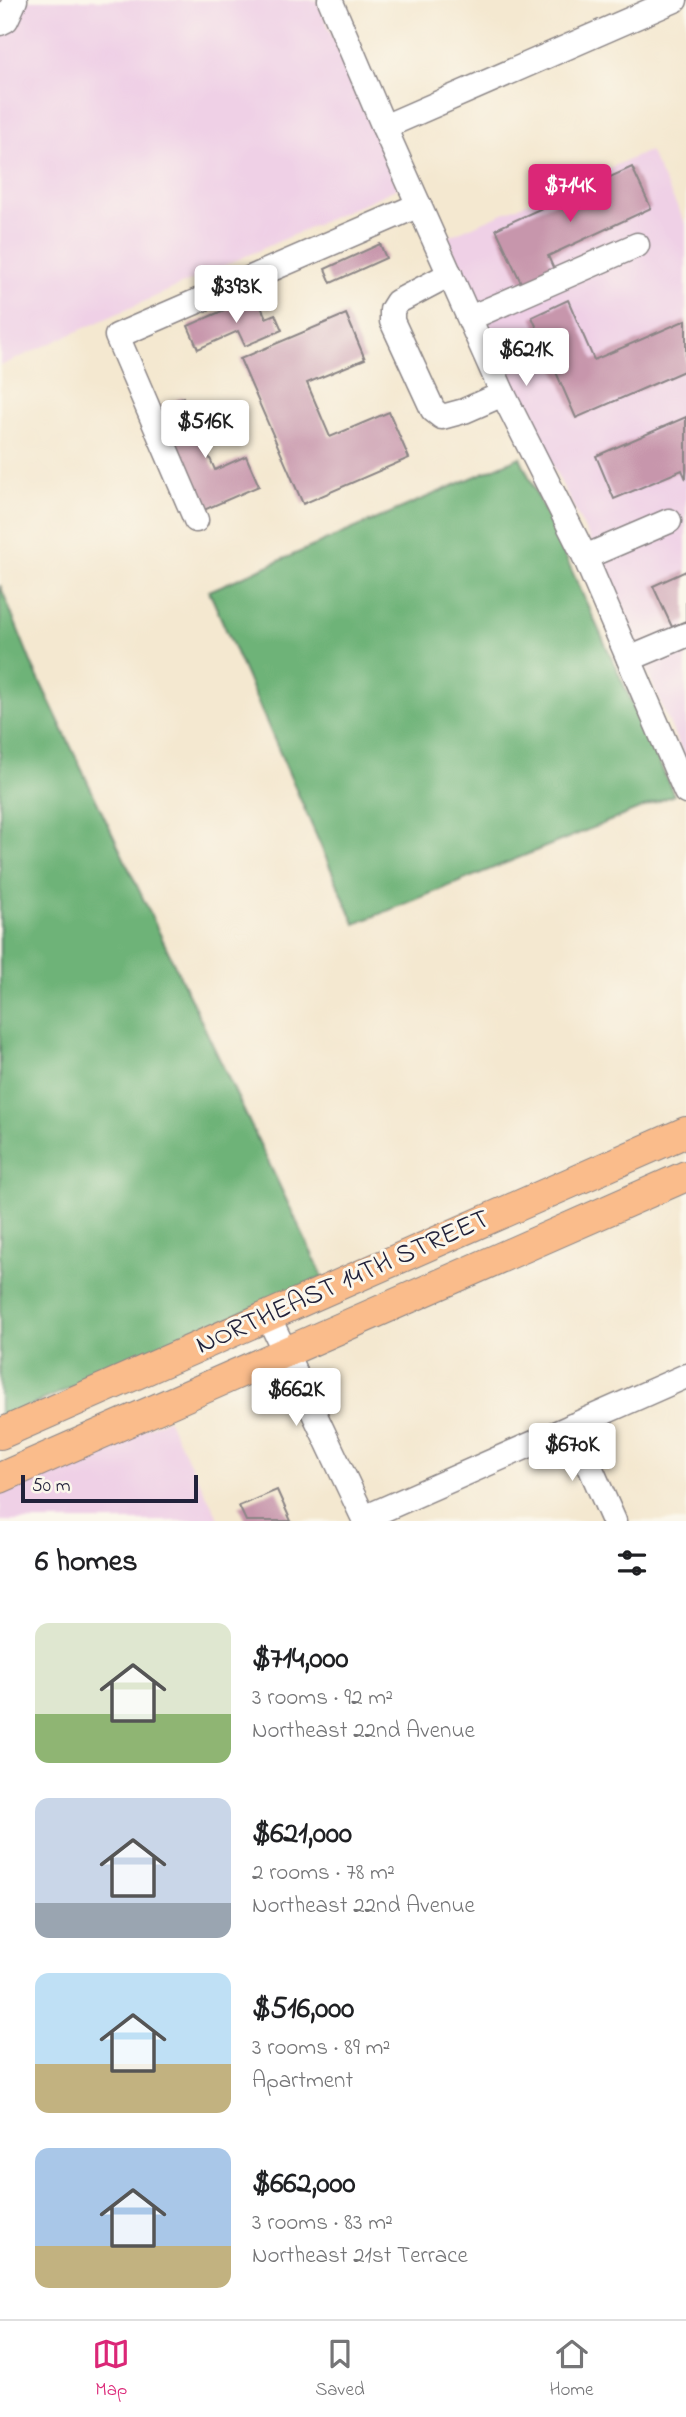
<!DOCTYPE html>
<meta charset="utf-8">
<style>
:root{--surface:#fff;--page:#f6f6f6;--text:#202124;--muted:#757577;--line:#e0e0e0;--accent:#db2777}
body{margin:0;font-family:"Indie Flower",sans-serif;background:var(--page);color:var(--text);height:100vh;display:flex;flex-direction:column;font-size:26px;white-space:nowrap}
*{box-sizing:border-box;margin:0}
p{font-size:23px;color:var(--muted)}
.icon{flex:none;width:38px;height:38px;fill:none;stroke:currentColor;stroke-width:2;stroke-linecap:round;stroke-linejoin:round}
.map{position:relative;height:1521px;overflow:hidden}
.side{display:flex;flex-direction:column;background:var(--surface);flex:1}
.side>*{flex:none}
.scale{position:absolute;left:21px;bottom:18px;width:177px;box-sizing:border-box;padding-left:7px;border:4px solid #22223b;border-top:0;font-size:19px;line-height:24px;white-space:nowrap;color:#22223b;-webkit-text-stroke:5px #fbf7ec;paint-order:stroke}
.price{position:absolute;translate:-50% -60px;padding:0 16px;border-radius:7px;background:#fff;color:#222;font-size:23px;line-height:46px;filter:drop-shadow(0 2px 4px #0008)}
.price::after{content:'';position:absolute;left:50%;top:42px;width:21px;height:16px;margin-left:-10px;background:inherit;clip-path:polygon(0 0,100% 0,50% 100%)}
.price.current{background:var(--accent);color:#fff}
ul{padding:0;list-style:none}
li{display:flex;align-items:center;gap:21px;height:175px;padding:0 35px}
li span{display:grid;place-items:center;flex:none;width:196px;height:140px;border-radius:14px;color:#555}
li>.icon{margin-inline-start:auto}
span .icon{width:84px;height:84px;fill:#fffc;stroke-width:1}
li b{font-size:30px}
h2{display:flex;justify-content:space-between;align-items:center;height:84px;padding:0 35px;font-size:30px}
.menu{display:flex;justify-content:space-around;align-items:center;height:98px;border-top:2px solid var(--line);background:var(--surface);font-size:19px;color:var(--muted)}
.menu a{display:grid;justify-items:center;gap:4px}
.menu .current{color:var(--accent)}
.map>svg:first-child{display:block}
.built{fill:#efd0e6}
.forest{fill:#6eb378;stroke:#486a5a;stroke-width:2}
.building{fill:#c796ac}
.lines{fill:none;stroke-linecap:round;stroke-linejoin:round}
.minor-casing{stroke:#8b8586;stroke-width:27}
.major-casing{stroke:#8b8586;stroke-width:32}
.minor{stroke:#fff;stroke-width:24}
.major{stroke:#fabc8b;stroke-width:30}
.labels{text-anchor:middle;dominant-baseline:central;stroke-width:6;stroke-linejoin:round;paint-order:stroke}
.street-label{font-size:28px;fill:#22223b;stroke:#fbf7ec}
</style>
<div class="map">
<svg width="686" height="1521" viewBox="0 0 686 1521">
<rect width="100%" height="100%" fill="#fbf7ec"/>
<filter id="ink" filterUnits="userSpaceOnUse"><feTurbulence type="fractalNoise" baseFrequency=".0143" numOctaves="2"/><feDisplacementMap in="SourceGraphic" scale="14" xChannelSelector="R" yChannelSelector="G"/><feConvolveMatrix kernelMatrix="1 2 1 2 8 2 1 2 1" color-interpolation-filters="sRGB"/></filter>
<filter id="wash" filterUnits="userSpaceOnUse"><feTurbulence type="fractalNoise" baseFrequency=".00686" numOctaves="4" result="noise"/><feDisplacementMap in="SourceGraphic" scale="28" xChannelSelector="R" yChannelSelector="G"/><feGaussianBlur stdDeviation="1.57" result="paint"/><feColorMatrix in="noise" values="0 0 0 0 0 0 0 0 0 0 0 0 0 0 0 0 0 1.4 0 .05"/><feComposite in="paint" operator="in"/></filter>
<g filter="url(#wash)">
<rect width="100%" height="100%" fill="#f4e8d0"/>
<g class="built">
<polygon points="0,0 317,0 398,188 0,366"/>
<polygon points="649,151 686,224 686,762 596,552 514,389 447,237"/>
<polygon points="167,1419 220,1521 0,1521 0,1493"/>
</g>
<g class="forest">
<polygon points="520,457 674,795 355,924 209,591"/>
<polygon points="0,585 33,667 323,1277 0,1419"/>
</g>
<g id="blocks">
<g class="building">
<polygon points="632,167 651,208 548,256 556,274 524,289 496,229"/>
<polygon points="380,244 386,258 331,283 325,269"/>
<polygon points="256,296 266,318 275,314 282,330 245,346 238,331 198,349 188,326"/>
<polygon points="568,300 594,360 686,320 686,370 576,418 532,317"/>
<polygon points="346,314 365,359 307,383 330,437 389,412 409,458 303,504 240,359"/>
<polygon points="183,397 215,470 246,456 259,486 204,510 159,407"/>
<polygon points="686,417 686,479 682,470 614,499 596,456"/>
<polygon points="686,571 686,621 672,627 653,586"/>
<polygon points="277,1490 291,1521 246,1521 239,1506"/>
</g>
</g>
</g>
<g filter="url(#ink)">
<use href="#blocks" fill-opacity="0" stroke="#8b8586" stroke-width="2"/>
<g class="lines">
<defs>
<g id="minor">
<polyline points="330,0 384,127 503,394 585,557 686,792"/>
<polyline points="0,23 6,20 15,0"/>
<polyline points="384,127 675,0"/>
<polyline points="450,274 397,302 392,310 392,321 433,410 442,417 464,411 503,394"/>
<polyline points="470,318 637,245"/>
<polyline points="196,520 117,336 419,205"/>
<polyline points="585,557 669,521"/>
<polyline points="629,659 686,635"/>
<polyline points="268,1316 365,1521"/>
<polyline points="572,1426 614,1521"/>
<polyline points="364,1518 686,1376"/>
</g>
<g id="major">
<polyline points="0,1434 686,1132"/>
<polyline points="0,1478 686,1176"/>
</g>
</defs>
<use href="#minor" class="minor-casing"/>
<use href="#major" class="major-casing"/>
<use href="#minor" class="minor"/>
<use href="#major" class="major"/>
</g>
</g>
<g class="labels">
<g class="street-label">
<text transform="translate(343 1283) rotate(-24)">NORTHEAST 14TH STREET</text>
</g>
</g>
</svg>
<div class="scale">50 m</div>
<b class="price current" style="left:570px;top:224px">$714K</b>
<b class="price" style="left:236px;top:325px">$393K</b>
<b class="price" style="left:526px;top:388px">$621K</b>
<b class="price" style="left:205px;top:460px">$516K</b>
<b class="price" style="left:296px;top:1428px">$662K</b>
<b class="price" style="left:572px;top:1483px">$670K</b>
</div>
<section class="side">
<h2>6 homes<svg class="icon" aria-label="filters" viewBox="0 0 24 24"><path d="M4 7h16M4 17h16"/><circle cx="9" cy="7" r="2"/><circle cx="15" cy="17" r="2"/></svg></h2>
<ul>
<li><span style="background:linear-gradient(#dfe7d0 65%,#8fb573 0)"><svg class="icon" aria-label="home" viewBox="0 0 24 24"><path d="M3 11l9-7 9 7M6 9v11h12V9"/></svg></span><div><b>$714,000</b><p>3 rooms · 92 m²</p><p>Northeast 22nd Avenue</p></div></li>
<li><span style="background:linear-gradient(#c9d6e8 75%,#9aa5b1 0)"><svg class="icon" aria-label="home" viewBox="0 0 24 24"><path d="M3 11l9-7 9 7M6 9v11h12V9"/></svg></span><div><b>$621,000</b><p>2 rooms · 78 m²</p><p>Northeast 22nd Avenue</p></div></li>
<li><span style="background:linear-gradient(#bfe0f5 65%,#c2b280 0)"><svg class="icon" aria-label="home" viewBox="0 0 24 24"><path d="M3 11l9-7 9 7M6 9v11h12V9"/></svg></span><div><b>$516,000</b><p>3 rooms · 89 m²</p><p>Apartment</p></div></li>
<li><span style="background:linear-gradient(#a9c7e8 70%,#c2b280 0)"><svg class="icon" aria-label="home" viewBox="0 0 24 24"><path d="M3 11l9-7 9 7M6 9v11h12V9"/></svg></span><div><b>$662,000</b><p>3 rooms · 83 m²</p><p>Northeast 21st Terrace</p></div></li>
</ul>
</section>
<nav class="menu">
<a class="current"><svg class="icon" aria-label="map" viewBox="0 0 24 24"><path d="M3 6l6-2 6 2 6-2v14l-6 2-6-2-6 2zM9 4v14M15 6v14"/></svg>Map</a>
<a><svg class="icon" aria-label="saved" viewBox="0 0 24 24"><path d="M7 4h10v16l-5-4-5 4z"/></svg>Saved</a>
<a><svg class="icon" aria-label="home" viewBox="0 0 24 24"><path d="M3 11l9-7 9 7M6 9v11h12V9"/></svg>Home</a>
</nav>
